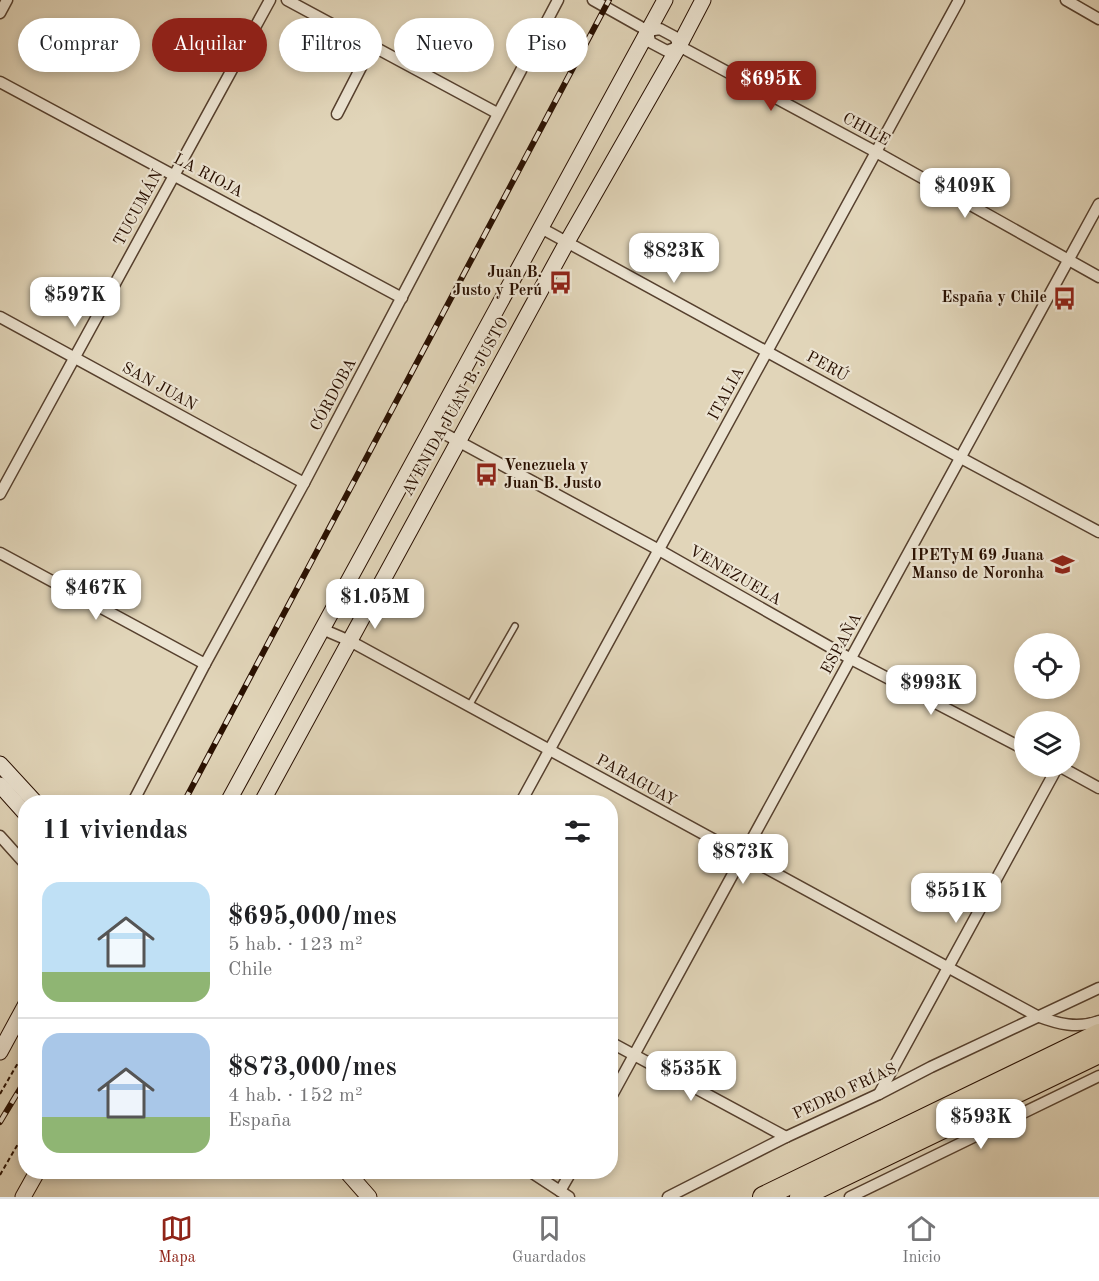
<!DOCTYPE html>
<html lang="es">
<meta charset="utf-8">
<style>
:root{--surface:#fff;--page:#f2f2f2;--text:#202124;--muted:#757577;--line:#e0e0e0;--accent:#8f2418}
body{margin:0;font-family:"Old Standard TT",serif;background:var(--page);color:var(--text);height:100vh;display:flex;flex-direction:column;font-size:22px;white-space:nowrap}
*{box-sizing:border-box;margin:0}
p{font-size:20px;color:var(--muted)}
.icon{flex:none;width:33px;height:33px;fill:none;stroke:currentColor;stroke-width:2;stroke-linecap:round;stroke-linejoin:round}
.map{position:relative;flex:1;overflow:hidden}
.panel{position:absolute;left:18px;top:795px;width:600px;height:384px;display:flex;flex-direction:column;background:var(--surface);border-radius:24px;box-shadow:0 3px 9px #0003}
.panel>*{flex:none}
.banner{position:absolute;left:18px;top:18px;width:600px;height:54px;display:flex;gap:12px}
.buttons{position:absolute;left:1014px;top:633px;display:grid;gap:12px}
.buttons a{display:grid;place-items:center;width:66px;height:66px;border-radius:50%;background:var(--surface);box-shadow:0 3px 9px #0003;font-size:30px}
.price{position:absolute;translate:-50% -51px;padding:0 14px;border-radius:12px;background:#fff;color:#222;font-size:20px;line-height:39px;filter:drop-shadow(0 2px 3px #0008)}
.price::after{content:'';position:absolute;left:50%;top:36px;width:18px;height:14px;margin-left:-9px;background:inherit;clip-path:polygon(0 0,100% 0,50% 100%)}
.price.selected{background:var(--accent);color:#fff}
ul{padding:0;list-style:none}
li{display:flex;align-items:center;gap:18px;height:150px;padding:0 24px}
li+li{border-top:2px solid var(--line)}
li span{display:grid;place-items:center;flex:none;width:168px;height:120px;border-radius:18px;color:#555}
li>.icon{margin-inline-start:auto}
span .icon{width:72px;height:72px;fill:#fffc;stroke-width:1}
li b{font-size:26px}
h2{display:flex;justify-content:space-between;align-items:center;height:72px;padding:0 24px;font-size:26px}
.chip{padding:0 21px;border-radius:27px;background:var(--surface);box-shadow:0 3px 9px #0003;font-size:21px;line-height:54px}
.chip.selected{background:var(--accent);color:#fff}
.menu{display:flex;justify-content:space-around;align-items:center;height:84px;border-top:2px solid var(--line);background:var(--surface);font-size:16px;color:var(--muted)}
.menu a{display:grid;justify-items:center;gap:3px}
.menu .selected{color:var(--accent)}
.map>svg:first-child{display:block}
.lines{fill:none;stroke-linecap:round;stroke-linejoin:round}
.lane-casing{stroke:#56402e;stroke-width:8}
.street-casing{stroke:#56402e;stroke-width:13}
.secondary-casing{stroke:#280f00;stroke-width:17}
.highway-casing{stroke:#280f00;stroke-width:22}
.path{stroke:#280f00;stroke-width:2;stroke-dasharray:4.5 3;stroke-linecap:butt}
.lane{stroke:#ece4d2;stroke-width:5}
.street{stroke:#ece4d2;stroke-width:10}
.secondary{stroke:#ece4d2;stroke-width:15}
.highway{stroke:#e1d5b9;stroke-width:20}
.rail-casing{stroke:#280f00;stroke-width:6}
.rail{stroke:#ece4d2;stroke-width:4;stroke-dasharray:11;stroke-linecap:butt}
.labels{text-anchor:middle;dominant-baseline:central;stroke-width:4.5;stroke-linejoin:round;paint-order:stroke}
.street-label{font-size:16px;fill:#280f00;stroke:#ece4d2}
.poi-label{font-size:16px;font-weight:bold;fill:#280f00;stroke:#ece4d2;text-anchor:end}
</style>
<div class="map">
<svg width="1099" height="1197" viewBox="0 0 1099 1197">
<rect width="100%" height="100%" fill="#e1d5b9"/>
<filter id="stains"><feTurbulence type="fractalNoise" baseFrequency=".00333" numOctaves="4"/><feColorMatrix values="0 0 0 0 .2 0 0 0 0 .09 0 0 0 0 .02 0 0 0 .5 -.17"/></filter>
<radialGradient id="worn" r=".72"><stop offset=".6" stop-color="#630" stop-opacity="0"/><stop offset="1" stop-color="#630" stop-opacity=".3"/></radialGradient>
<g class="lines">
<defs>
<polyline id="lane" points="469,706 515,626"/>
<g id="street">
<polyline points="287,0 497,113"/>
<polyline points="593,0 648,31 660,29 675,37 679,46 876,152 1099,277"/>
<polyline points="1066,0 1099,19"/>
<polyline points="0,13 7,0"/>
<polyline points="648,31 650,42 667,51 679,46"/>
<polyline points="0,82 402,298"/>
<polyline points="337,114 372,46"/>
<polyline points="541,228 961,458 1099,532"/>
<polyline points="0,317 304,483"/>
<polyline points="432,427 659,550 851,659 1024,749"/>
<polyline points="0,494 270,0"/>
<polyline points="0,553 205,664"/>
<path d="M322 629 350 641 1037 1016C1058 1024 1078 1029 1099 1021"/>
<polyline points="1059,766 1099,788"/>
<polyline points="133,802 205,664 304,483 558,0"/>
<polyline points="521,802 959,0"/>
<polyline points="0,836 26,865"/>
<polyline points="610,1042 786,1137"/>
<polyline points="879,1094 1058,766"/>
<polyline points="610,1099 1099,204"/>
<polyline points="531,1172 569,1197"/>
<polyline points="560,1191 571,1172"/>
<polyline points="668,1197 786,1137 879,1094 931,1067 1099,988"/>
<polyline points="850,1197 1099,1076"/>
</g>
<g id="secondary">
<polyline points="0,764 35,802"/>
<polyline points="0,785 26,814"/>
<polyline points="228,802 665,0"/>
<polyline points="262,802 567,242 679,46 703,0"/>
<polyline points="0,1052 26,1004"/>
<polyline points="347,1172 369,1197"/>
<polyline points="23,1197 37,1172"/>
</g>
<g id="highway">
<polyline points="763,1197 1099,1034"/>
<polyline points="800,1197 1099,1053"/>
</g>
</defs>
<use href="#lane" class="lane-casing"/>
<use href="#street" class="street-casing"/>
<use href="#secondary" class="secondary-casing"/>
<use href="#highway" class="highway-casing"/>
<g class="path">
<polyline points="0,1094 26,1049"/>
<polyline points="0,1175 26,1130"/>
</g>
<use href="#lane" class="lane"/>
<use href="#street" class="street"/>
<use href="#secondary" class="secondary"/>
<use href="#highway" class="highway"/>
<defs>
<g id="rail">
<polyline points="184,802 609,0"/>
<polyline points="0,1122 26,1079"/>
</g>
</defs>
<use href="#rail" class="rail-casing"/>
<use href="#rail" class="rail"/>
</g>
<defs>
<symbol id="bus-bare" viewBox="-9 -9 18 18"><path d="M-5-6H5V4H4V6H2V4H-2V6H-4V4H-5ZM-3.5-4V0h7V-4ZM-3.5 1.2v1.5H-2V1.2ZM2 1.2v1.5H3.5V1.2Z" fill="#8f2418" stroke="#ece4d2" stroke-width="2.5" paint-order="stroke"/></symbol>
<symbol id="school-bare" viewBox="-9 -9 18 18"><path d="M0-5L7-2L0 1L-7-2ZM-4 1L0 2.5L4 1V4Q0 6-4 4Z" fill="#8f2418" stroke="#ece4d2" stroke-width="2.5" paint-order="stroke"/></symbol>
</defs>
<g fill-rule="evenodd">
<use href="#bus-bare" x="544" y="266" width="33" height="33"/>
<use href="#bus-bare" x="1048" y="282" width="33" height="33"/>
<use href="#bus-bare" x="470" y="458" width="33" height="33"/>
<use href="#school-bare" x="1046" y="548" width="33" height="33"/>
</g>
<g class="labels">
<g class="street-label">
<text transform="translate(866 130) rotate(29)">CHILE</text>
<text transform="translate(208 176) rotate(28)">LA RIOJA</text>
<text transform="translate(139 208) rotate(-61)">TUCUMÁN</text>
<text transform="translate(827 367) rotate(29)">PERÚ</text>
<text transform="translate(159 387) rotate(29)">SAN JUAN</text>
<text transform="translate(727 394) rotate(-61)">ITALIA</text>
<text transform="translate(334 395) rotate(-62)">CÓRDOBA</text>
<text transform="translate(456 407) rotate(-61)">AVENIDA JUAN B. JUSTO</text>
<text transform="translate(735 576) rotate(30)">VENEZUELA</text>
<text transform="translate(842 644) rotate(-61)">ESPAÑA</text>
<text transform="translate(636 781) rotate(29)">PARAGUAY</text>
<text transform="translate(845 1092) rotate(-25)">PEDRO FRÍAS</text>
</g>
<g class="poi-label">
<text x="542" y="273">Juan B.<tspan x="542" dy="18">Justo y Perú</tspan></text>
<text x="1047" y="298">España y Chile</text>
<text x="504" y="466" text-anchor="start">Venezuela y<tspan x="504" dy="18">Juan B. Justo</tspan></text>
<text x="1044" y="556">IPETyM 69 Juana<tspan x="1044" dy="18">Manso de Noronha</tspan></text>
</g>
</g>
<rect width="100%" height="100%" filter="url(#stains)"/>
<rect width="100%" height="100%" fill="url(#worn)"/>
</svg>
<div class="buttons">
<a><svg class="icon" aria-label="locate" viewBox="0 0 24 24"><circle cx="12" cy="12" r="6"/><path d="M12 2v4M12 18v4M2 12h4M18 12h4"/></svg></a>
<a><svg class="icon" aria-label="layers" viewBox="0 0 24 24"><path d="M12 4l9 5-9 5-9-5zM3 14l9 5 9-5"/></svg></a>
</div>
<b class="price selected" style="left:771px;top:112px">$695K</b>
<b class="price" style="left:965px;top:219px">$409K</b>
<b class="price" style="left:674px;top:284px">$823K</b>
<b class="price" style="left:75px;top:328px">$597K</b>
<b class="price" style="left:96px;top:621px">$467K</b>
<b class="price" style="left:375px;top:630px">$1.05M</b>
<b class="price" style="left:931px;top:716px">$993K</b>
<b class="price" style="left:743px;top:885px">$873K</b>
<b class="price" style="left:956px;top:924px">$551K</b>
<b class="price" style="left:691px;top:1102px">$535K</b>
<b class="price" style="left:981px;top:1150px">$593K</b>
<div class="banner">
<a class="chip">Comprar</a>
<a class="chip selected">Alquilar</a>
<a class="chip">Filtros</a>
<a class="chip">Nuevo</a>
<a class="chip">Piso</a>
</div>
<section class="panel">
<h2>11 viviendas<svg class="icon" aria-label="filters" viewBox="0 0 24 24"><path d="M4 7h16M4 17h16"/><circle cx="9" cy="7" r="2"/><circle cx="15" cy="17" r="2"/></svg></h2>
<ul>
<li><span style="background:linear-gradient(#bfe0f5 75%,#8fb573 0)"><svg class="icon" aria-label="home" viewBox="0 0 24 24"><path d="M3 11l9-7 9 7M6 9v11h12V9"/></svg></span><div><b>$695,000/mes</b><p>5 hab. · 123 m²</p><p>Chile</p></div></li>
<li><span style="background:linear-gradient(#a9c7e8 70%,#8fb573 0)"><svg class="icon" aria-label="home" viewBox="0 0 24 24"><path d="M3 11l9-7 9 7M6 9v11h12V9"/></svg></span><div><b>$873,000/mes</b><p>4 hab. · 152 m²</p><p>España</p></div></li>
</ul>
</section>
</div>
<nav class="menu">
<a class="selected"><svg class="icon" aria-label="map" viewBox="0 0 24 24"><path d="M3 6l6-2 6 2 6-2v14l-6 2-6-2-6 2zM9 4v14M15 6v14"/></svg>Mapa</a>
<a><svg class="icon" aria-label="saved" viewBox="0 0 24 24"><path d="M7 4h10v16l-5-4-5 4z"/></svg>Guardados</a>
<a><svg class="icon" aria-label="home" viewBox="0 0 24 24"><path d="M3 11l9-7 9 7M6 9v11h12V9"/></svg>Inicio</a>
</nav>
